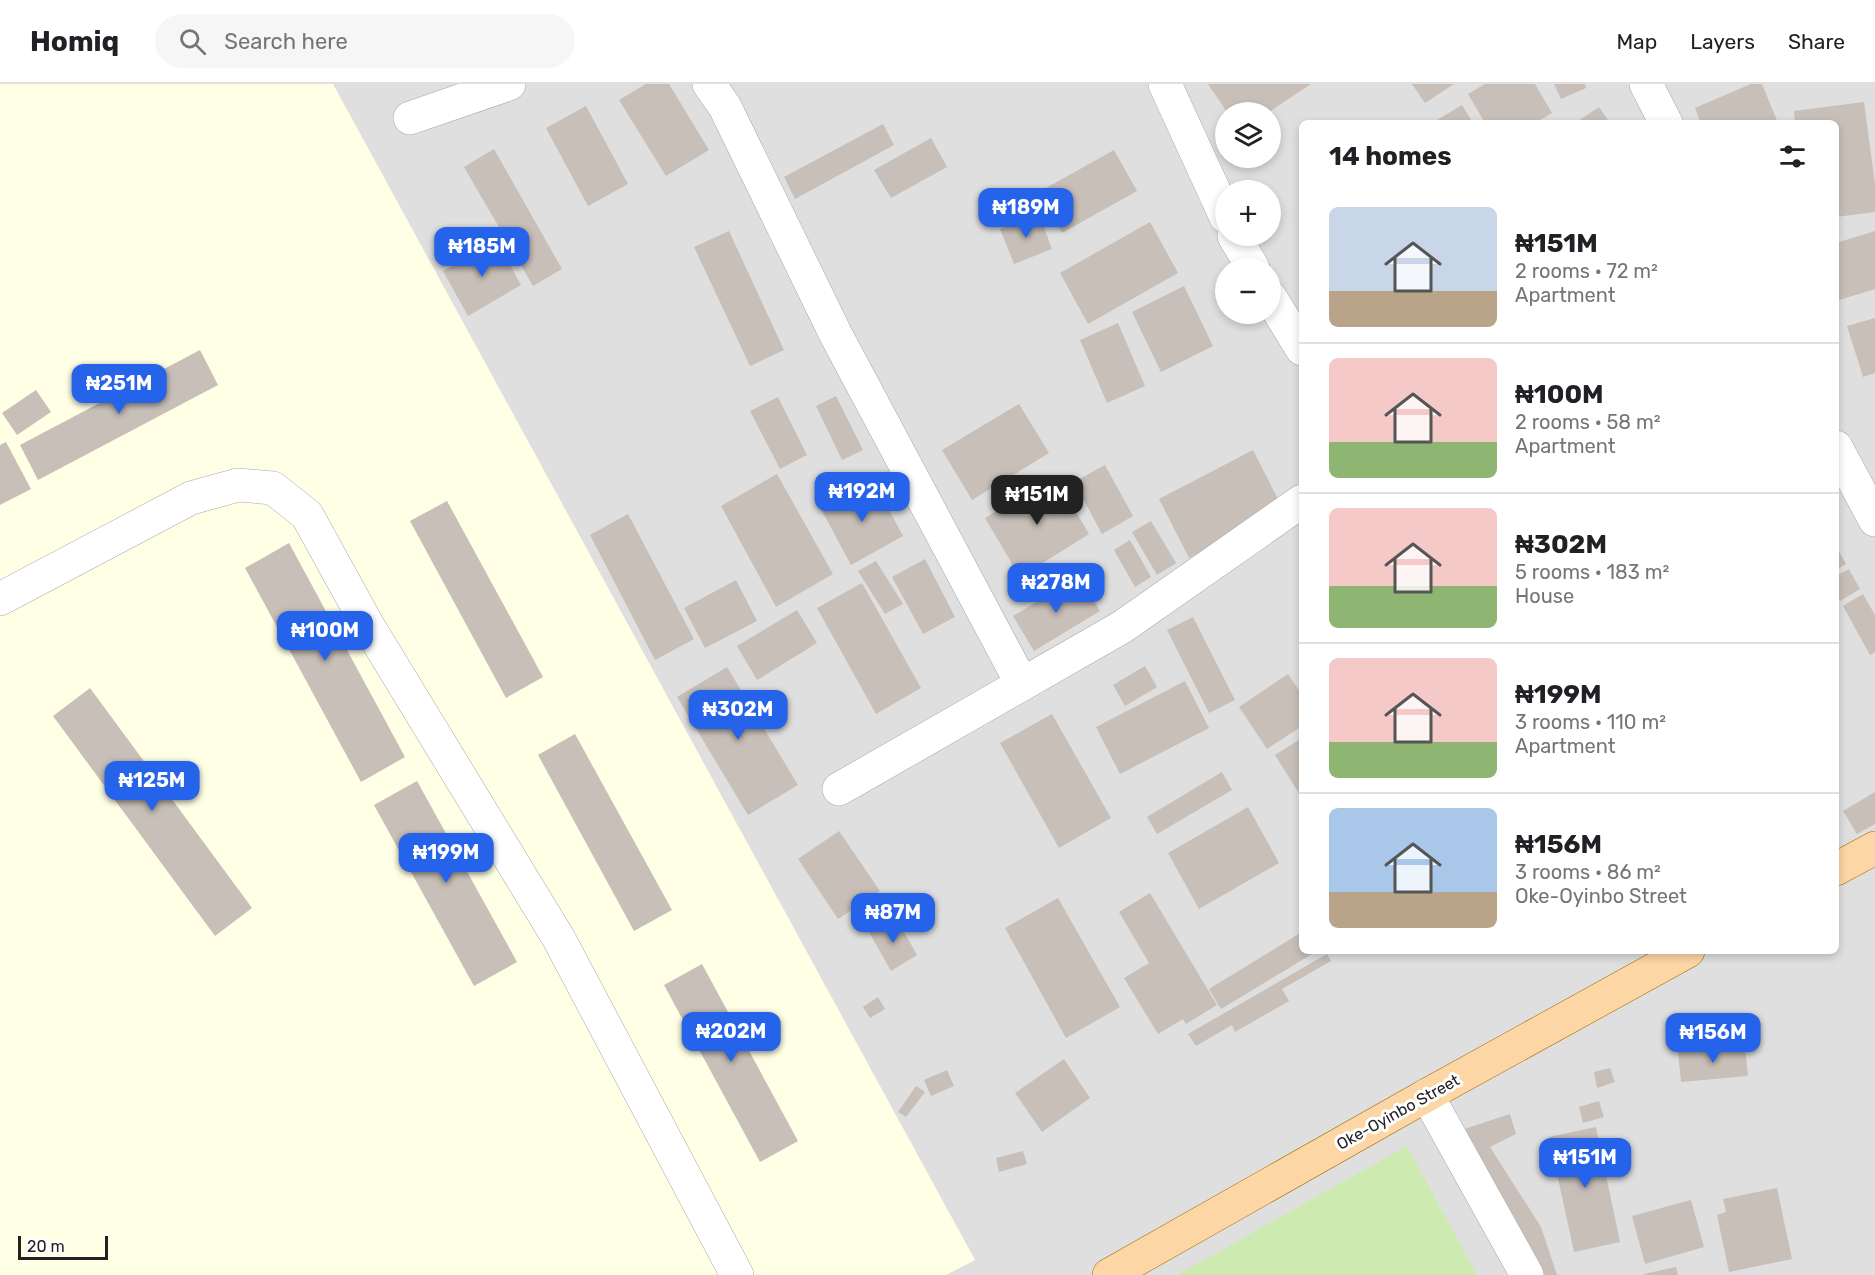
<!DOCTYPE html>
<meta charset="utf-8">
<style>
:root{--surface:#fff;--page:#f6f6f6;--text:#202124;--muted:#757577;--line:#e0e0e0;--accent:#2563eb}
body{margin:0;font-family:Rubik,sans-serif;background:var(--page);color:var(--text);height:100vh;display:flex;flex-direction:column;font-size:22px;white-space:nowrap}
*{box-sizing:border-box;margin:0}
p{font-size:20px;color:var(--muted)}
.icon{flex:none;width:33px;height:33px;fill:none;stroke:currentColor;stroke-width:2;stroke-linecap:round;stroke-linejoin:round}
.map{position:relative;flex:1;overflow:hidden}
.panel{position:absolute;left:1299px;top:36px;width:540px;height:834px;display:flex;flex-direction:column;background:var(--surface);border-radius:9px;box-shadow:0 3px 9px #0003}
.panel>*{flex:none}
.tools{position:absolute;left:1215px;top:18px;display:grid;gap:12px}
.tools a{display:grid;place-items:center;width:66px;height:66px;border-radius:50%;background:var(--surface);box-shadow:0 3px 9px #0003;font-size:30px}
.scale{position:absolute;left:18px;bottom:15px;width:90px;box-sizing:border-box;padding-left:6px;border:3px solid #222;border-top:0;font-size:16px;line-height:21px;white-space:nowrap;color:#222;-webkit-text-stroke:4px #fff;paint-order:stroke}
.price{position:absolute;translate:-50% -51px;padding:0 14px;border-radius:12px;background:var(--accent);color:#fff;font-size:20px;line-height:39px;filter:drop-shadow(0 2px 3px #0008)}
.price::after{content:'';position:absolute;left:50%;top:36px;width:18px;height:14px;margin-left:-9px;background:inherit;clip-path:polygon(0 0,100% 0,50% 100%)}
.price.active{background:#222;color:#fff}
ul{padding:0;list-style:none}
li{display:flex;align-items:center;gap:18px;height:150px;padding:0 30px}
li+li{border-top:2px solid var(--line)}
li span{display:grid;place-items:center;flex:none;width:168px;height:120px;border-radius:9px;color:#555}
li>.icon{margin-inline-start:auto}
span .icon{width:72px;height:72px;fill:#fffc;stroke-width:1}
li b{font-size:26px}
h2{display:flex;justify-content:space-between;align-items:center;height:72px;padding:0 30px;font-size:26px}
header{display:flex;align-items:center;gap:36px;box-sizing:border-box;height:84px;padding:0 30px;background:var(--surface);border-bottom:2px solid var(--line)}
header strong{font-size:28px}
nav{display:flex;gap:33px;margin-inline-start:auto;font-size:21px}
.search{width:420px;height:54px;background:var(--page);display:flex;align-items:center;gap:15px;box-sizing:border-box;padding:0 21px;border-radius:33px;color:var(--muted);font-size:22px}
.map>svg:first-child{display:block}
.residential{fill:#e0dfdf;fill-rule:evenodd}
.education{fill:#ffffe5}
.grass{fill:#cdebb0}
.building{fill:#c7bfb8}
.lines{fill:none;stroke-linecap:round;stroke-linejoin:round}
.minor-casing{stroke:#a9a9a9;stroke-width:34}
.major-casing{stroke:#a06b00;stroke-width:34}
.minor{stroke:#fff;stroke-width:33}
.major{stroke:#fcd6a4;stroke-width:33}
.labels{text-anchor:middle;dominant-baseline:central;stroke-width:6;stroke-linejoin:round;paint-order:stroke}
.street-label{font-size:16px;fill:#222;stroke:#fff}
</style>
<header>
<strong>Homiq</strong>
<div class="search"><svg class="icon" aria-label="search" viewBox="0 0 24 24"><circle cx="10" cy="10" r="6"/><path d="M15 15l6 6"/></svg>Search here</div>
<nav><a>Map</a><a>Layers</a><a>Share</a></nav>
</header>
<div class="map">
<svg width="1875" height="1191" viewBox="0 0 1875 1191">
<rect width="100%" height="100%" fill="#f2efe9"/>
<path class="residential" d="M0 0H1875V1191H0ZM1226 28H1270V74H1226ZM1302 39H1836V867H1302ZM1226 106H1270V152H1226ZM1226 184H1270V230H1226Z"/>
<polygon class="education" points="0,0 333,0 975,1176 946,1191 0,1191"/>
<polygon class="grass" points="1407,1062 1477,1191 1177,1191"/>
<g class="building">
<polygon points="646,0 669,0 709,66 666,92 619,16"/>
<polygon points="1208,0 1311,0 1269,28 1227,28"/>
<polygon points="1412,0 1454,0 1425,19"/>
<polygon points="1485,0 1535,0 1552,29 1535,39 1485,39 1468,10"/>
<polygon points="1554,0 1585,0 1586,4 1561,15"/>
<polygon points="1751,0 1762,0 1778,39 1701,39 1695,24"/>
<polygon points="1864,18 1875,100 1875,128 1836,133 1836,39 1795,39 1794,27"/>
<polygon points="1462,21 1473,39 1432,39"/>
<polygon points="586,22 628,100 588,122 546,44"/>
<polygon points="1599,23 1610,39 1575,39"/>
<polygon points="883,40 894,61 795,115 784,93"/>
<polygon points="931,54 947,83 891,114 874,86"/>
<polygon points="494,65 562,185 533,202 464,83"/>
<polygon points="1114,66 1137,107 1062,149 1039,108"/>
<polygon points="1039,130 1052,165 1014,180 1000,145"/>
<polygon points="1150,138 1178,189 1088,240 1060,189"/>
<polygon points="729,147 784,266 750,282 694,163"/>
<polygon points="1875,147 1875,205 1836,217 1836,159"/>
<polygon points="497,157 521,201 468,232 443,187"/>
<polygon points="1184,202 1213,262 1161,288 1132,228"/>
<polygon points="1875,234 1875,289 1863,293 1847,242"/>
<polygon points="1118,239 1145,302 1107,319 1080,256"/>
<polygon points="200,266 218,301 38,396 20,361"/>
<polygon points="36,306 51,328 17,351 2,329"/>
<polygon points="836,312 863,366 842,376 816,322"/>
<polygon points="778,313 807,371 780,385 750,327"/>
<polygon points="1019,320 1049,369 972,416 942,366"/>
<polygon points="6,358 31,405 0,421 0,361"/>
<polygon points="1253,366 1283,425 1189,474 1159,415"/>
<polygon points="1105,381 1133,432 1102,450 1074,398"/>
<polygon points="777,390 833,490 776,523 721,422"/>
<polygon points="1055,392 1089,450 1020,493 985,434"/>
<polygon points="873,396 903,452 851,481 821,425"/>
<polygon points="447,417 543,593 506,614 410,437"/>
<polygon points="628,430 694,555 655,576 590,451"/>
<polygon points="1151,437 1176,479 1157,491 1132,448"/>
<polygon points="1130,456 1151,493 1135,503 1114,466"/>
<polygon points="289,459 405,673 361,698 245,484"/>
<polygon points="1836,462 1846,480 1836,486"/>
<polygon points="925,475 955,533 923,550 892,493"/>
<polygon points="876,477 903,520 885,530 858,487"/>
<polygon points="1849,485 1860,505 1840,517 1836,509 1836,492"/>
<polygon points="1079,492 1100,527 1034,567 1013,532"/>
<polygon points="736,496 757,537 705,564 684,524"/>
<polygon points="862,499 921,604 876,630 817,524"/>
<polygon points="1863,510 1875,531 1875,568 1870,571 1843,522"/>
<polygon points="797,526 817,559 757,596 737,562"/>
<polygon points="1193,533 1235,616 1209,629 1167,546"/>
<polygon points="1145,582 1157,603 1125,622 1113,601"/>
<polygon points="727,583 798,701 748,731 677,613"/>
<polygon points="1288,590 1302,611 1302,642 1267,665 1239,623"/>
<polygon points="1185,597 1209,644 1120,690 1096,643"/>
<polygon points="90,604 252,824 215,852 53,632"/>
<polygon points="1052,630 1111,734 1059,764 1000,659"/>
<polygon points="575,650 672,826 634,847 538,671"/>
<polygon points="1302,654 1302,714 1275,671"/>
<polygon points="1222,688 1232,706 1157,750 1147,733"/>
<polygon points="417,697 517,878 474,902 374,721"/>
<polygon points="1875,708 1875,740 1857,750 1843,727"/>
<polygon points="1248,723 1279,779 1199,825 1168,769"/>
<polygon points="839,747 880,807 838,835 798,775"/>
<polygon points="1150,809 1217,921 1186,940 1183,935 1158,950 1124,894 1149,879 1119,828"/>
<polygon points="1058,814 1120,923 1066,954 1005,844"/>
<polygon points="895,832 917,871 891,887 869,848"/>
<polygon points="1302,848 1302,867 1317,867 1221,925 1209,905"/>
<polygon points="1327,870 1331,877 1282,905 1289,917 1235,948 1232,941 1196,962 1188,950"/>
<polygon points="702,880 798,1057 760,1078 664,901"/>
<polygon points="878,913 885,925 870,934 863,923"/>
<polygon points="1745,962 1748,992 1681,998 1678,968"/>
<polygon points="1064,975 1090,1014 1042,1048 1015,1009"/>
<polygon points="1610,984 1615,998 1597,1004 1594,988"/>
<polygon points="947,986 954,1002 931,1012 924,996"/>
<polygon points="916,1002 925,1008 906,1033 898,1028"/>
<polygon points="1599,1017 1604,1033 1583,1039 1579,1023"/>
<polygon points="1510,1030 1516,1050 1490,1063 1541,1143 1557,1191 1540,1191 1455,1048"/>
<polygon points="1596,1043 1620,1158 1574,1168 1549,1053"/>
<polygon points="1023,1067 1027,1080 999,1088 996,1074"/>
<polygon points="1777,1104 1792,1175 1729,1188 1717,1131 1726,1128 1723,1115"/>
<polygon points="1691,1116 1704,1163 1645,1180 1632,1132"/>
<polygon points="1676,1183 1678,1191 1644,1191 1644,1190"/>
</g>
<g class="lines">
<defs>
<g id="minor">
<polyline points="709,0 725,23 836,251 1022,600"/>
<polyline points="1165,0 1226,133"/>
<polyline points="1646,0 1666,39"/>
<polyline points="410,34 509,0"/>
<polyline points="1234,152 1253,184"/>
<polyline points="1270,213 1302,265"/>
<polyline points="1836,363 1875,436"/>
<polyline points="0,515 191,414 238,401 273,404 307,431 367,540 559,855 737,1191"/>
<polyline points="839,705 1122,543 1302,417"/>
<polyline points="1427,1011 1527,1191"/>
</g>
<g id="major">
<polyline points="1836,785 1875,764"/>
<polyline points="1109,1191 1427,1011 1688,867"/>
</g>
</defs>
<use href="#minor" class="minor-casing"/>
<use href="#major" class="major-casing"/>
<use href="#minor" class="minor"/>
<use href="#major" class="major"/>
</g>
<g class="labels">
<g class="street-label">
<text transform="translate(1398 1028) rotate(-29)">Oke-Oyinbo Street</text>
</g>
</g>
</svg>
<div class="tools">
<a><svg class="icon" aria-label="layers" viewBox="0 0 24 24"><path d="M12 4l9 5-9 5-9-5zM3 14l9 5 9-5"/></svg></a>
<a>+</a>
<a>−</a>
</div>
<div class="scale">20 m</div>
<b class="price" style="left:1026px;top:155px">₦189M</b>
<b class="price" style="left:482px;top:194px">₦185M</b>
<b class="price" style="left:119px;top:331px">₦251M</b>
<b class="price" style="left:862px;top:439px">₦192M</b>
<b class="price active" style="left:1037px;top:442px">₦151M</b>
<b class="price" style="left:1056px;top:530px">₦278M</b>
<b class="price" style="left:325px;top:578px">₦100M</b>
<b class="price" style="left:738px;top:657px">₦302M</b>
<b class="price" style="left:152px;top:728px">₦125M</b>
<b class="price" style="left:446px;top:800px">₦199M</b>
<b class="price" style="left:893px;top:860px">₦87M</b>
<b class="price" style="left:731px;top:979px">₦202M</b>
<b class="price" style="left:1713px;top:980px">₦156M</b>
<b class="price" style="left:1585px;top:1105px">₦151M</b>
<section class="panel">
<h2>14 homes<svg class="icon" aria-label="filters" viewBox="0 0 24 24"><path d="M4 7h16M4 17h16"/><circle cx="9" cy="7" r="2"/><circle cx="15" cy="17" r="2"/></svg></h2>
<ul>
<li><span style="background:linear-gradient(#c9d6e8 70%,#b9a48a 0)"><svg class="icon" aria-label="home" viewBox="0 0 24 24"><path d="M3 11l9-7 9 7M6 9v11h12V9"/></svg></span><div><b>₦151M</b><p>2 rooms · 72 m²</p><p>Apartment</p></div></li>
<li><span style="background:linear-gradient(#f6c9c9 70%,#8fb573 0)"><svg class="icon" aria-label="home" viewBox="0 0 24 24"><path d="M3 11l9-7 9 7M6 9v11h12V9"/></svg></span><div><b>₦100M</b><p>2 rooms · 58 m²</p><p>Apartment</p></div></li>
<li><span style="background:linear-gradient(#f6c9c9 65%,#8fb573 0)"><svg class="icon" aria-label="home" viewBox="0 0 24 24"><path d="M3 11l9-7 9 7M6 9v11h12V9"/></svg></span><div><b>₦302M</b><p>5 rooms · 183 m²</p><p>House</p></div></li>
<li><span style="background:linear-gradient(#f6c9c9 70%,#8fb573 0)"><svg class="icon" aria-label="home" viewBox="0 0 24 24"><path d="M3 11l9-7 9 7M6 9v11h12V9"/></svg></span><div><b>₦199M</b><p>3 rooms · 110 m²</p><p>Apartment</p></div></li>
<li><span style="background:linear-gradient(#a9c7e8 70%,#b9a48a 0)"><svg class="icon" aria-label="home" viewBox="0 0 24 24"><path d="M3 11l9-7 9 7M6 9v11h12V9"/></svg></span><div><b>₦156M</b><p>3 rooms · 86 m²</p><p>Oke-Oyinbo Street</p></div></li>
</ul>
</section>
</div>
